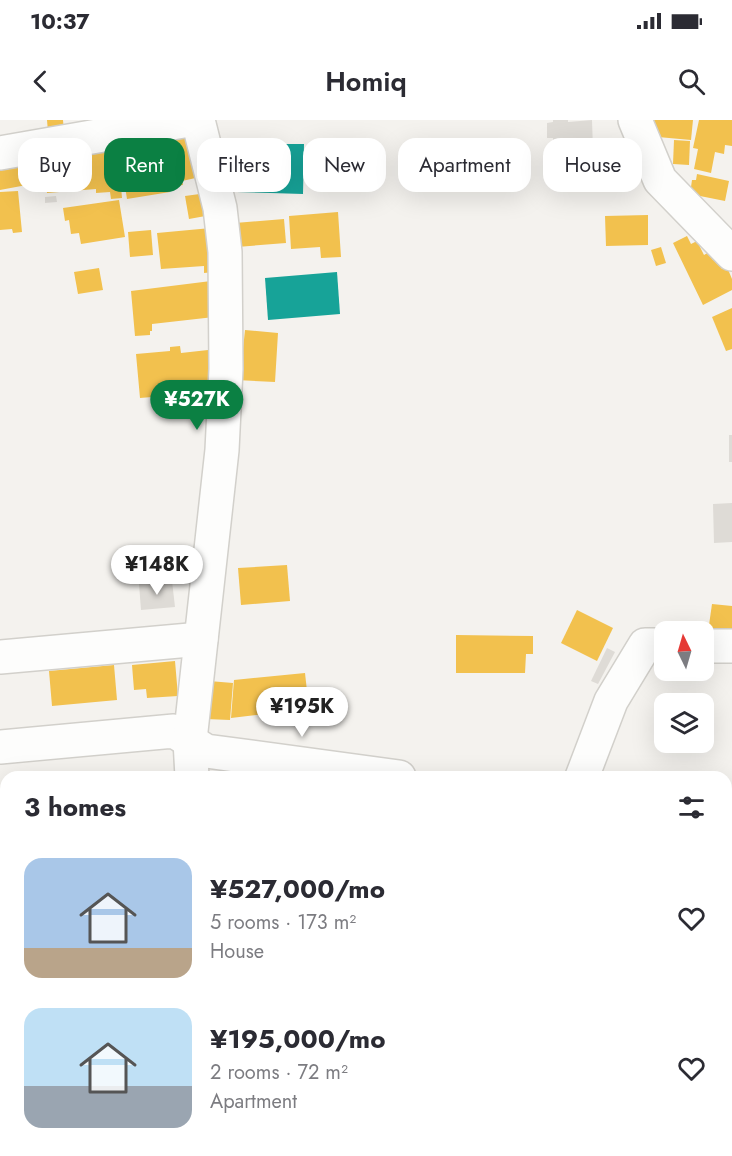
<!DOCTYPE html>
<meta charset="utf-8">
<style>
:root{--surface:#fff;--page:#f2f2f3;--text:#2b2b33;--muted:#7c7c81;--accent:#0b8043}
body{margin:0;font-family:Jost,sans-serif;background:var(--page);color:var(--text);height:100vh;display:flex;flex-direction:column;font-size:22px;white-space:nowrap}
*{box-sizing:border-box;margin:0}
p{font-size:20px;color:var(--muted)}
.icon{flex:none;width:33px;height:33px;fill:none;stroke:currentColor;stroke-width:2;stroke-linecap:round;stroke-linejoin:round}
.map{position:relative;flex:1;overflow:hidden}
.drawer{position:absolute;left:0px;top:651px;width:732px;height:386px;display:flex;flex-direction:column;background:var(--surface);border-radius:18px 18px 0 0;box-shadow:0 6px 24px #0002}
.drawer>*{flex:none}
.guide{position:absolute;left:18px;top:18px;width:696px;height:54px;display:flex;gap:12px}
.needle{width:39px;rotate:355deg}
.buttons{position:absolute;left:654px;top:501px;display:grid;gap:12px}
.buttons a{display:grid;place-items:center;width:60px;height:60px;border-radius:12px;background:var(--surface);box-shadow:0 6px 24px #0002;font-size:30px}
.price{position:absolute;translate:-50% -51px;padding:0 14px;border-radius:21px;background:#fff;color:#222;font-size:20px;line-height:39px;filter:drop-shadow(0 2px 3px #0008)}
.price::after{content:'';position:absolute;left:50%;top:36px;width:18px;height:14px;margin-left:-9px;background:inherit;clip-path:polygon(0 0,100% 0,50% 100%)}
.price.active{background:var(--accent);color:#fff}
ul{padding:0;list-style:none}
li{display:flex;align-items:center;gap:18px;height:150px;padding:0 24px}
li span{display:grid;place-items:center;flex:none;width:168px;height:120px;border-radius:18px;color:#555}
li>.icon{margin-inline-start:auto}
span .icon{width:72px;height:72px;fill:#fffc;stroke-width:1}
li b{font-size:26px}
h2{display:flex;justify-content:space-between;align-items:center;height:72px;padding:0 24px;font-size:26px}
.pill{padding:0 21px;border-radius:18px;background:var(--surface);box-shadow:0 6px 24px #0002;font-size:21px;line-height:54px}
.pill.active{background:var(--accent);color:#fff}
.status{display:flex;justify-content:space-between;align-items:center;height:42px;padding:0 30px;background:var(--surface);direction:ltr}
.status svg{height:16px;fill:currentColor}
header{display:flex;justify-content:space-between;align-items:center;height:78px;padding:0 24px;background:var(--surface);font-size:27px;font-weight:600}
.map>svg:first-child{display:block}
.homes{fill:#f2c14e}
.public{fill:#17a398}
.building{fill:#dedbd6}
.lines{fill:none;stroke-linecap:round;stroke-linejoin:round}
.minor-casing{stroke:#d2d0cb;stroke-width:36}
.major-casing{stroke:#d6cebb;stroke-width:36}
.minor{stroke:#fdfdfc;stroke-width:33}
.major{stroke:#f2efe6;stroke-width:33}
</style>
<div class="status"><b>10:37</b><svg viewBox="0 0 49 12"><path d="M0 12V9h3v3zM5 12V6h3v6zM10 12V3h3v9zM15 12V0h3v12zM26 1h20v11H26zM47 4h2v5h-2z"/></svg></div>
<header><svg class="icon" aria-label="back" viewBox="0 0 24 24"><path d="M15 5l-7 7 7 7"/></svg>Homiq<svg class="icon" aria-label="search" viewBox="0 0 24 24"><circle cx="10" cy="10" r="6"/><path d="M15 15l6 6"/></svg></header>
<div class="map">
<svg width="732" height="1036" viewBox="0 0 732 1036">
<rect width="100%" height="100%" fill="#f4f2ee"/>
<g class="homes">
<polygon points="47,0 63,0 64,11 48,12"/>
<polygon points="646,0 693,0 691,20 658,17"/>
<polygon points="699,0 732,0 732,26 725,25 724,34 715,32 711,53 694,49 698,29 693,28"/>
<polygon points="192,11 200,57 182,61 183,65 169,67 170,72 127,79 118,23"/>
<polygon points="674,20 690,21 689,45 673,44"/>
<polygon points="118,31 122,78 111,79 110,72 96,73 96,69 47,73 44,37"/>
<polygon points="27,39 32,64 0,70 0,44"/>
<polygon points="697,54 729,61 725,81 690,74 692,60 696,60"/>
<polygon points="18,71 22,112 13,113 12,109 0,110 0,72"/>
<polygon points="207,73 211,95 189,99 185,76"/>
<polygon points="119,80 125,117 81,124 79,113 71,114 69,100 65,101 63,88"/>
<polygon points="338,92 341,137 321,138 320,127 291,129 289,96"/>
<polygon points="648,95 648,125 606,126 605,96"/>
<polygon points="284,99 286,123 237,127 235,103"/>
<polygon points="211,108 215,152 204,153 204,146 161,149 157,113"/>
<polygon points="151,110 153,135 130,137 128,112"/>
<polygon points="687,116 691,124 697,121 704,135 709,132 713,140 717,139 722,149 727,147 732,159 732,170 703,185 673,123"/>
<polygon points="661,127 666,143 656,146 651,130"/>
<polygon points="99,148 103,170 78,174 74,152"/>
<polygon points="211,161 214,197 152,204 152,211 150,211 150,215 135,216 131,171"/>
<polygon points="732,188 732,229 726,231 712,197"/>
<polygon points="245,210 278,213 275,262 236,260 238,238 242,239"/>
<polygon points="180,226 181,233 208,230 212,270 192,272 193,277 164,280 164,276 140,278 136,234 170,231 170,227"/>
<polygon points="287,445 290,481 241,485 238,448"/>
<polygon points="712,484 732,486 732,522 707,519"/>
<polygon points="577,490 613,508 597,541 561,523"/>
<polygon points="456,515 533,516 533,534 526,534 525,553 456,553"/>
<polygon points="175,541 178,576 147,578 146,569 134,570 132,545"/>
<polygon points="114,545 117,580 52,586 49,551"/>
<polygon points="305,553 309,589 231,598 234,560"/>
<polygon points="209,561 233,563 230,600 206,599"/>
<polygon points="212,651 241,656 241,657 211,657"/>
</g>
<g class="public">
<polygon points="245,18 278,19 278,24 304,24 303,74 237,72 238,25 245,25"/>
<polygon points="231,22 232,33 222,34 221,23"/>
<polygon points="337,152 340,194 268,200 265,158"/>
<polygon points="726,700 732,702 732,718 726,716"/>
</g>
<g class="building">
<polygon points="553,0 568,0 568,2 592,0 593,30 553,32 553,18 547,18 547,3 553,2"/>
<polygon points="56,76 57,82 45,83 45,77"/>
<rect x="729" y="315" width="3" height="27"/>
<polygon points="732,383 732,422 714,423 713,384"/>
<polygon points="172,461 175,487 141,490 139,464"/>
<polygon points="681,504 699,512 677,512"/>
<polygon points="607,528 615,532 598,564 591,561"/>
</g>
<g class="lines">
<defs>
<g id="minor">
<polyline points="635,0 660,60 732,134"/>
<polyline points="0,33 189,0"/>
<polyline points="704,526 732,526"/>
<polyline points="0,537 201,519"/>
<polyline points="0,627 174,611 206,631 399,657"/>
<polyline points="192,657 190,620 222,330 226,249 225,132 220,88 198,0"/>
<polyline points="582,657 611,581 645,525 664,525"/>
<polyline points="573,1036 574,1030"/>
</g>
<g id="major">
<polyline points="0,807 6,810"/>
<polyline points="476,1030 487,1036"/>
</g>
</defs>
<use href="#minor" class="minor-casing"/>
<use href="#major" class="major-casing"/>
<use href="#minor" class="minor"/>
<use href="#major" class="major"/>
</g>
</svg>
<div class="buttons">
<a><svg class="needle" viewBox="-14 -14 28 28"><path d="M0-13l5 13h-10z" fill="#e53935"/><path d="M0 13l5-13h-10z" fill="#7c7c81"/></svg></a>
<a><svg class="icon" aria-label="layers" viewBox="0 0 24 24"><path d="M12 4l9 5-9 5-9-5zM3 14l9 5 9-5"/></svg></a>
</div>
<b class="price active" style="left:197px;top:311px">¥527K</b>
<b class="price" style="left:157px;top:476px">¥148K</b>
<b class="price" style="left:302px;top:618px">¥195K</b>
<div class="guide">
<a class="pill">Buy</a>
<a class="pill active">Rent</a>
<a class="pill">Filters</a>
<a class="pill">New</a>
<a class="pill">Apartment</a>
<a class="pill">House</a>
</div>
<section class="drawer">
<h2>3 homes<svg class="icon" aria-label="filters" viewBox="0 0 24 24"><path d="M4 7h16M4 17h16"/><circle cx="9" cy="7" r="2"/><circle cx="15" cy="17" r="2"/></svg></h2>
<ul>
<li><span style="background:linear-gradient(#a9c7e8 75%,#b9a48a 0)"><svg class="icon" aria-label="home" viewBox="0 0 24 24"><path d="M3 11l9-7 9 7M6 9v11h12V9"/></svg></span><div><b>¥527,000/mo</b><p>5 rooms · 173 m²</p><p>House</p></div><svg class="icon" aria-label="heart" viewBox="0 0 24 24"><path d="M12 20l-8-8c-3-5 5-10 8-4 3-6 11-1 8 4z"/></svg></li>
<li><span style="background:linear-gradient(#bfe0f5 65%,#9aa5b1 0)"><svg class="icon" aria-label="home" viewBox="0 0 24 24"><path d="M3 11l9-7 9 7M6 9v11h12V9"/></svg></span><div><b>¥195,000/mo</b><p>2 rooms · 72 m²</p><p>Apartment</p></div><svg class="icon" aria-label="heart" viewBox="0 0 24 24"><path d="M12 20l-8-8c-3-5 5-10 8-4 3-6 11-1 8 4z"/></svg></li>
</ul>
</section>
</div>
